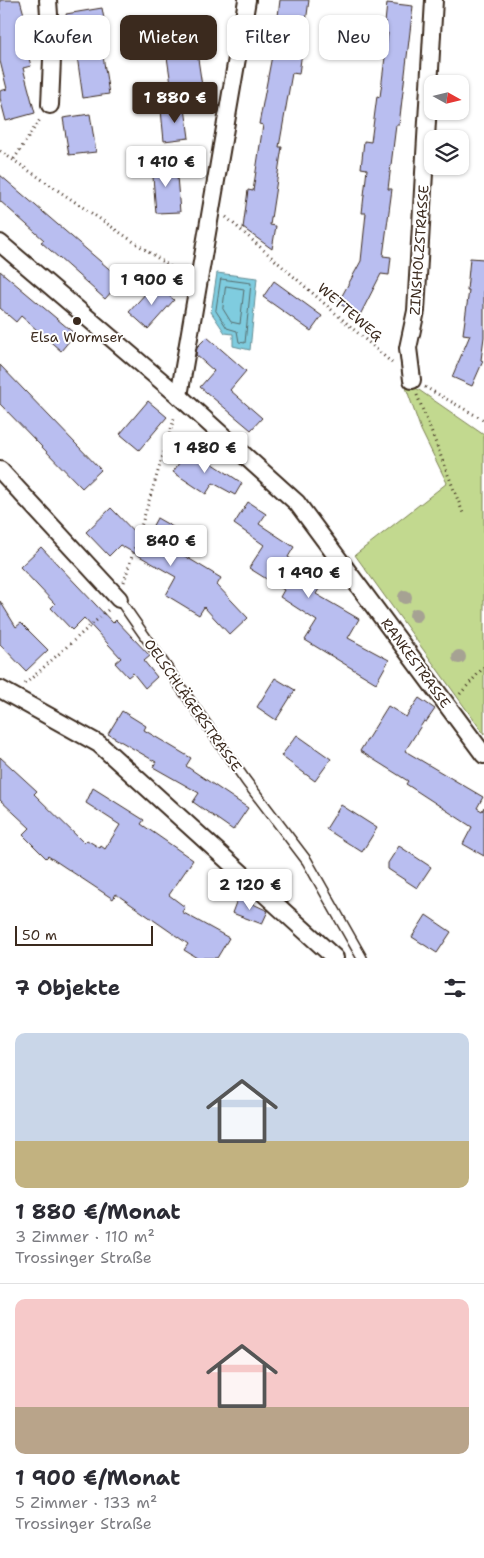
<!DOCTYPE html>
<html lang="de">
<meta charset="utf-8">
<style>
:root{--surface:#fff;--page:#f2f2f3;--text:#2b2b33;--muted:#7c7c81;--line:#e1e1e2;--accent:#3b2a1e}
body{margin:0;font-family:"Shantell Sans",sans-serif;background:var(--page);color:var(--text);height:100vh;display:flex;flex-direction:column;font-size:19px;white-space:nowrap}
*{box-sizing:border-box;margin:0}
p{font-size:16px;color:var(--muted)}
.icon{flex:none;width:28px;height:28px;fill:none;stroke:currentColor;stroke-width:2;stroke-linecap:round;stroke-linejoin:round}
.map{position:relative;height:958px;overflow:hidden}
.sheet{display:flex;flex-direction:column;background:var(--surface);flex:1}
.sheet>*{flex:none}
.banner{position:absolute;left:15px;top:15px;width:455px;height:45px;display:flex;gap:10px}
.needle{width:32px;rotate:98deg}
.buttons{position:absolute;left:424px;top:75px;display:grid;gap:10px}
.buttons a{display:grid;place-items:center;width:45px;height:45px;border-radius:10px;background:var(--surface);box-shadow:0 1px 4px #0004;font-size:25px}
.scale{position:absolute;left:15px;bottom:12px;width:138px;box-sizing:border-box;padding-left:5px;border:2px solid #3b2a1e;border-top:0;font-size:14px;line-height:18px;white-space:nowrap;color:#3b2a1e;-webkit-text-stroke:4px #fff;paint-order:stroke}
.price{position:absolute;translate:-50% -42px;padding:0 11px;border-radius:5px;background:#fff;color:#222;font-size:16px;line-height:32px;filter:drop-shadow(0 1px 2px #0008)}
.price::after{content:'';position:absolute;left:50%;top:30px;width:15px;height:11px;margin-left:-8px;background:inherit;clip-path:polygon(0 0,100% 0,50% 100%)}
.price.on{background:var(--accent);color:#fff}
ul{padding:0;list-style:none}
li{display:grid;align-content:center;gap:10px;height:265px;padding:0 15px}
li+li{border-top:1px solid var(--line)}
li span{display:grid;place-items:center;height:155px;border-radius:10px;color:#555}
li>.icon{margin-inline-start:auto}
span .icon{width:90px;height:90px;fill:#fffc;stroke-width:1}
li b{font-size:21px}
h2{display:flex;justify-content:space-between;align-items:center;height:60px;padding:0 15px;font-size:21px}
.tag{padding:0 18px;border-radius:10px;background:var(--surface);box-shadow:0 1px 4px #0004;font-size:18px;line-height:45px}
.tag.on{background:var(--accent);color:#fff}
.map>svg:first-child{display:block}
.green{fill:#c2d98f;stroke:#7e8256}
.water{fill:#7fccdf;stroke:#648b92}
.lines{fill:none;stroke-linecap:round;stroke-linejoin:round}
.shore{stroke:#566b6b;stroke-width:1}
.building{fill:#b9bef0;stroke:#3b2a1e}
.service-casing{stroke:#3b2a1e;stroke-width:12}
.minor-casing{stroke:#3b2a1e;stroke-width:20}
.path{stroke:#3b2a1e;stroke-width:3;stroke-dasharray:1 4;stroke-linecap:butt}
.service{stroke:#fff;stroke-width:9}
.minor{stroke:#fff;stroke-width:16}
.tree{fill:#a6a293}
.poi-dot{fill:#3b2a1e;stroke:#fff;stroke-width:2}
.labels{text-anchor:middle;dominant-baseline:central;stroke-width:4;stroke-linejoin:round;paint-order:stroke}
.street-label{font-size:14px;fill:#3b2a1e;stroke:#fff}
.poi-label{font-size:14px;fill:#3b2a1e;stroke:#fff}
</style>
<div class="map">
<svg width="484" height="958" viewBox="0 0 484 958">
<rect width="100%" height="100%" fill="#fff"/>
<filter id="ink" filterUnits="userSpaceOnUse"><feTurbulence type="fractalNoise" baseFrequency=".02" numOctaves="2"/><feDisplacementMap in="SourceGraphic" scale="10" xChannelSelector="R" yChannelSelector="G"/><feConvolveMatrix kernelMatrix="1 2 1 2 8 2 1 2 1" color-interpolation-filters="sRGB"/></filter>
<g filter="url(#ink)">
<polygon class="green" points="403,379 484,435 484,734 355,555 447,483 421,430"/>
<polygon class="water" points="217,273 257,278 250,350 233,346 233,334 225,333 211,312"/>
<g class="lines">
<g class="shore">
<polygon points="221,279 251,283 245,343 239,342 237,331 227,328 216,311"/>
<polygon points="226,286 244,289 240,324 231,322 223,309"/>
</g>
</g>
<g class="building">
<polygon points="0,0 20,0 25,18 19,20 31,66 23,68 35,113 6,121 0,98 0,91 7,89 0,61"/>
<polygon points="280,0 309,0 299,74 292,73 279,147 282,147 270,225 276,226 272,249 243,228 248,190 253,191 263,125 259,124 275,40"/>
<polygon points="387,3 413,6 399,125 396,125 388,189 392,189 383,256 391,257 389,275 381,274 360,315 338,303 361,261 366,213 362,213 367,169 361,168 364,141 371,142 377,96 380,97 388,33 384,33"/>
<polygon points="102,8 107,36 100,37 109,94 83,98 75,42 71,42 66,14"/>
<polygon points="197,52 202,86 172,91 167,57"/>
<polygon points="185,108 189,138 164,141 161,110"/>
<polygon points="90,114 96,152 69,155 63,118"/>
<polygon points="176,164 180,212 156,213 152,165"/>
<polygon points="0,175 122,280 105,299 41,242 44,240 0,201"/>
<polygon points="470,258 484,259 484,337 481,360 483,361 472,386 452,377 470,335 463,334 469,290 467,290"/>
<polygon points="0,271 75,334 61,351 21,316 16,322 0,308"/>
<polygon points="274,281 322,316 311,331 263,297"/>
<polygon points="155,283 174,300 148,329 129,312"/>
<polygon points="207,337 246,371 230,390 262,418 251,430 200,387 214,371 196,355 197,347"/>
<polygon points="0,365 101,470 82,488 0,404"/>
<polygon points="148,401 167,417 139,450 120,434"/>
<polygon points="189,448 242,483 235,495 213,483 206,494 173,472"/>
<polygon points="248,502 266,514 259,524 294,547 288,557 324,581 316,594 359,619 348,638 389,660 376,683 305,640 317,621 280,597 284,590 249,568 264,545 234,524"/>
<polygon points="111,508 144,542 157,518 187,535 178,552 221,578 217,585 248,618 230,635 204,607 199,615 166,595 176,577 120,545 109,556 86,532"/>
<polygon points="41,547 113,623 116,620 150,656 144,661 157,677 145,688 133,673 128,677 115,663 121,658 84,618 72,630 51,608 55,604 20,567"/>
<polygon points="0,601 16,627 21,623 48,650 26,671 0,644"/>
<polygon points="275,678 295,690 276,720 257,707"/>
<polygon points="419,698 435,709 426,722 424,721 405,751 483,797 477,808 482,811 484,807 484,856 463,844 472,827 406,784 408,781 360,751 388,706 406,717"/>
<polygon points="122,711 146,726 144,730 191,758 186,766 248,808 233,830 193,802 199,793 153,767 156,762 108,734"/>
<polygon points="297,735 331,759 315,781 281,756"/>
<polygon points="0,757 37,791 34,794 84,843 87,840 100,848 101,846 105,849 120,825 86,803 93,788 144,820 141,824 193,860 169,895 185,907 182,912 229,938 217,958 197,958 184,950 188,944 116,894 113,899 48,856 46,858 23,835 30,828 0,800"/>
<polygon points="341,805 377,828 362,852 326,829"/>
<polygon points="399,846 431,867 417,888 388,869 388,863"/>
<polygon points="238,897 268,911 262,924 232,913"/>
<polygon points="426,915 451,932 437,953 412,937"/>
</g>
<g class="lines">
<defs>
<polyline id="service" points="119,599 246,781 307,861 362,958"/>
<g id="minor">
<polyline points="48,0 52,59 50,105"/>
<polyline points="0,243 179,396 297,503 484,755"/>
<polyline points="412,380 408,348 416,311 434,0"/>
<polyline points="179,396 247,0"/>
<polyline points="0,470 119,599"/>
<polyline points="0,689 99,744 335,958"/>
</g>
</defs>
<use href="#service" class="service-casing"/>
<use href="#minor" class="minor-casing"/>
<g class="path">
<polyline points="0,151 184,276"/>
<polyline points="14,159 41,118"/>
<polyline points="226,217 392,363"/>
<polyline points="425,387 484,420"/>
<polyline points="417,395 463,513"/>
<polyline points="124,582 175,416"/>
<polyline points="25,684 108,610"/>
<polyline points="460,694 484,667"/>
</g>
<use href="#service" class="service"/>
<use href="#minor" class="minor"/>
</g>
<g class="tree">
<circle cx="405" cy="597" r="7"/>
<circle cx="416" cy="615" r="7"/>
<circle cx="459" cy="657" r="7"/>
</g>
</g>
<circle class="poi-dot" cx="77" cy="321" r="5"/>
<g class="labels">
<g class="street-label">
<text transform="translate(419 250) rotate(-86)">ZINSHOLZSTRASSE</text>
<text transform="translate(350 312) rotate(41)">WETTEWEG</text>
<text transform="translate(416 663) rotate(54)">RANKESTRASSE</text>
<text transform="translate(193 705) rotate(55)">OELSCHLÄGERSTRASSE</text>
</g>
<g class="poi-label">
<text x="77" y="337">Elsa Wormser</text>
</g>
</g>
</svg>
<div class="buttons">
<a><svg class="needle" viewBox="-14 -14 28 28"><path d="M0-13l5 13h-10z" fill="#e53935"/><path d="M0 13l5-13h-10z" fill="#7c7c81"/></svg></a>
<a><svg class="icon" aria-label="layers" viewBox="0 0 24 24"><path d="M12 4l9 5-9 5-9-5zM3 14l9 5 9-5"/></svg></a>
</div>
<div class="scale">50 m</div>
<b class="price on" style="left:175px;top:124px">1 880 €</b>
<b class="price" style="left:166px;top:188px">1 410 €</b>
<b class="price" style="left:152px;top:306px">1 900 €</b>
<b class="price" style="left:205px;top:474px">1 480 €</b>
<b class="price" style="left:171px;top:567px">840 €</b>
<b class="price" style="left:309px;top:599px">1 490 €</b>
<b class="price" style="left:250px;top:911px">2 120 €</b>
<div class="banner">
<a class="tag">Kaufen</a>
<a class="tag on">Mieten</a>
<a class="tag">Filter</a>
<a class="tag">Neu</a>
</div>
</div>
<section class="sheet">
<h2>7 Objekte<svg class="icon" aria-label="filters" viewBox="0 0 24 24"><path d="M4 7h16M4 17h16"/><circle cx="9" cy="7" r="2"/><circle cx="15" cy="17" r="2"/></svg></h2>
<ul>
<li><span style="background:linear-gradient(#c9d6e8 70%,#c2b280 0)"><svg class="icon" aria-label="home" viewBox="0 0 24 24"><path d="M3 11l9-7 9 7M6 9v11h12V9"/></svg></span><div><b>1 880 €/Monat</b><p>3 Zimmer · 110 m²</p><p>Trossinger Straße</p></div></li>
<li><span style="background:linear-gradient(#f6c9c9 70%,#b9a48a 0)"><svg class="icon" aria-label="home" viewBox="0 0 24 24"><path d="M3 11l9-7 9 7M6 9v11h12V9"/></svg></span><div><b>1 900 €/Monat</b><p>5 Zimmer · 133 m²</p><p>Trossinger Straße</p></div></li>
</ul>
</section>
